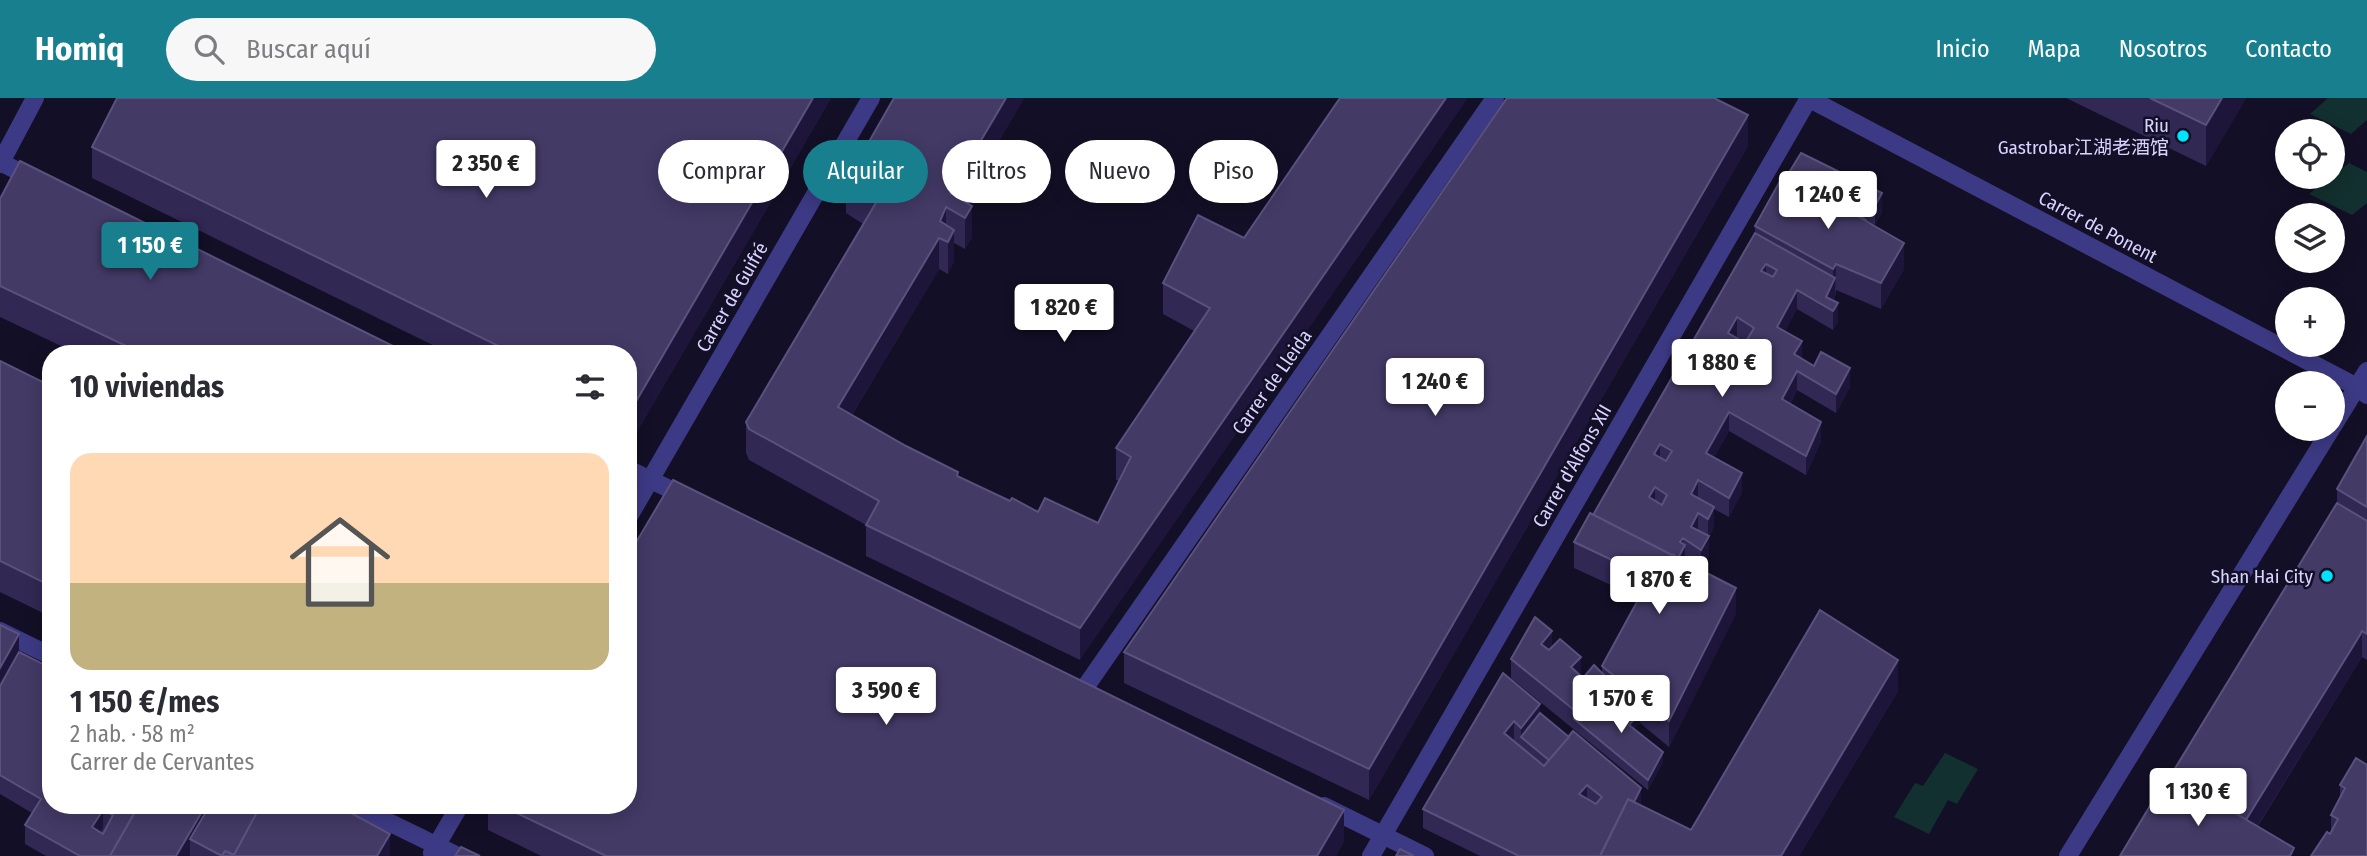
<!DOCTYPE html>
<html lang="es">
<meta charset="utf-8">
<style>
:root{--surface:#fff;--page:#f7f7f7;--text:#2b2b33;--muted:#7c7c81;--line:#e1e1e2;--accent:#187f8f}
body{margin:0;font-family:"Fira Sans Condensed","Noto Sans SC",sans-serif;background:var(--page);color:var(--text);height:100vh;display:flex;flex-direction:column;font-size:26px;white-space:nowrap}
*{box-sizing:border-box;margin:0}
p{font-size:23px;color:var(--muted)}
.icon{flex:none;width:38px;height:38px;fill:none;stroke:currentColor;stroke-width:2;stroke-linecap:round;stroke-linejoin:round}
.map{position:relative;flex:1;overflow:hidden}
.details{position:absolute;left:42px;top:247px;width:595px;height:469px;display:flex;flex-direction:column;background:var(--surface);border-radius:28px;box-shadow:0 4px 18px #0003}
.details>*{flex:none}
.top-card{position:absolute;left:658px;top:42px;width:665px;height:63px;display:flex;gap:14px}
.tools{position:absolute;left:2275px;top:21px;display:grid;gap:14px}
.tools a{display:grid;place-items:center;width:70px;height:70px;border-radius:50%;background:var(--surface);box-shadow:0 4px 18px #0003;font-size:35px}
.price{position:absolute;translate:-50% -60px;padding:0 16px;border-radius:7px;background:#fff;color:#222;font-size:23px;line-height:46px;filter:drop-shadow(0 2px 4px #0008)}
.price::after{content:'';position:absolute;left:50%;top:42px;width:21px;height:16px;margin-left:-10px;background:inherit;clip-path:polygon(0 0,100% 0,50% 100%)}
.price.current{background:var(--accent);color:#fff}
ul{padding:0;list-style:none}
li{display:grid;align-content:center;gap:14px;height:371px;padding:0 28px}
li+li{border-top:2px solid var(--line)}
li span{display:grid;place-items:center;height:217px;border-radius:21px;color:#555}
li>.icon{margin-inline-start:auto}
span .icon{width:126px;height:126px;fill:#fffc;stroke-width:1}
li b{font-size:30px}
h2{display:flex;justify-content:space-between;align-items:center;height:84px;padding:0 28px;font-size:30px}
.chip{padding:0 24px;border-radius:32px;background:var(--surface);box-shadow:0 4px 18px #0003;font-size:24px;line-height:63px}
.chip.current{background:var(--accent);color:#fff}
header{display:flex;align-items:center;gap:42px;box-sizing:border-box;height:98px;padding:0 35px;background:var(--accent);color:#fff}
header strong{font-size:33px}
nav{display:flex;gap:38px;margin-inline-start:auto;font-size:24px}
.search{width:490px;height:63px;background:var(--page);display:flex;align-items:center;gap:18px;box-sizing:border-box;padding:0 24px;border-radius:38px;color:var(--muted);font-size:26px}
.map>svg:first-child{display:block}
.green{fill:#12302f}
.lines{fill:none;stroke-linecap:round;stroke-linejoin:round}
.minor{stroke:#3d3a85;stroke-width:18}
.wall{fill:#312854;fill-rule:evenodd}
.shaded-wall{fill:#1d163a}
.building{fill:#433a66;stroke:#5a527e;stroke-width:2;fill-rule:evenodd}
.poi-dot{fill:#00e5ff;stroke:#130f26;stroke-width:2.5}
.labels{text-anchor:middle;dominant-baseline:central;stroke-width:5;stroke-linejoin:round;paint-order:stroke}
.poi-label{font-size:19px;fill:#d9d4ff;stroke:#130f26;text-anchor:end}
.street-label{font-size:19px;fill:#d9d4ff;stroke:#130f26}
</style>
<header>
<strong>Homiq</strong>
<div class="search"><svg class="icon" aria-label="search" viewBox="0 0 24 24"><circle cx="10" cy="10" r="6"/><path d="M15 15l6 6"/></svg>Buscar aquí</div>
<nav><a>Inicio</a><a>Mapa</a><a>Nosotros</a><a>Contacto</a></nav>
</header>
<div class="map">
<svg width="2367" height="758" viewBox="0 0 2367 758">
<rect width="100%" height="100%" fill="#130f26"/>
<g class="green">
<polygon points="2328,0 2367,0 2367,22 2351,36 2310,16"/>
<polygon points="2349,65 2367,74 2367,105 2352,117 2309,96"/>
<polygon points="1945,655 1978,671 1957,706 1948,702 1929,736 1894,719 1915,685 1923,688"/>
</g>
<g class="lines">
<g class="minor">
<polyline points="1808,0 2357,289 2367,297"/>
<polyline points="0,64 34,81"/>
<polyline points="0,66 35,0"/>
<polyline points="2333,328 2367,273"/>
<polyline points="628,371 688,400"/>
<polyline points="628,420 871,0"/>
<polyline points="0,533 51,558"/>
<polyline points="1084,591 1495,0"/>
<polyline points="354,707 458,758"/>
<polyline points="1324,708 1425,758"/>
<polyline points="432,755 460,707"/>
<polyline points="1371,758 1809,0"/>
<polyline points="2068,758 2331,331"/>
</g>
</g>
<g class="wall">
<polygon points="831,0 631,344 628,342 628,256 451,256 92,80 92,49"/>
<polygon points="894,0 1024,0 964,103 972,139 965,151 954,145 954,163 948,176 939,171 852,317 958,378 1010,403 1038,414 1098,425 1119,383 1116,382 1116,350 1194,233 1163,216 1163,185 1244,140 1080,562 866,458 866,427 749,362 746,355 746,324 863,126 846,115 846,84"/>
<polygon points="2066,0 2246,0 2206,68"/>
<polygon points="1748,48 1369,702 1124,585 1124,554"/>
<path d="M1801 55 1882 114 1875 127 1866 123 1904 171 1881 211 1836 192 1835 199 1833 203 1838 224 1833 232 1797 211 1785 233 1802 261 1850 289 1836 315 1797 292 1790 306 1821 343 1806 377 1729 333 1714 359 1742 394 1729 419 1714 411V428L1709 439V457L1701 471 1685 460V464L1736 515 1669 649 1640 625 1634 631 1663 664 1648 692 1511 580V561L1552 549 1583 580 1602 575V568L1639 500 1574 470V444L1593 417 1755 135V128ZM1605 596 1621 609 1615 616 1600 603Z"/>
<polygon points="0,101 409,256 78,256 0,219"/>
<polygon points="0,263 51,288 51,519 0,494"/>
<polygon points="2367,338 2367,562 2362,559 2258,728 2294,758 2171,677 2337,405 2337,391"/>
<polygon points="0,527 19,554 51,707 336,707 390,758 46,758 25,746 25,727 32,715 0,696"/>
<polygon points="1503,575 1540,615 1641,707 1691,732 1898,593 1799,758 1480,758 1423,730 1423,711"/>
<polygon points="2356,660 2367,667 2367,758 2311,758 2327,734 2330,736 2331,734 2331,717 2340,700 2340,687"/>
<polygon points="488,707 628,707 1344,743 1336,758 541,758 488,732"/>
</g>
<g class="shaded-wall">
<polygon points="813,0 831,0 631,344 631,312"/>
<polygon points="1006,0 1024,0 957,115 950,95"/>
<polygon points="1446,0 1468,0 1080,562 1080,530"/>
<polygon points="2222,0 2246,0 2206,68 2206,27"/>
<polygon points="1748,17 1748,48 1369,702 1369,671"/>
<polygon points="1882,95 1882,114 1875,127 1875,108"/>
<polygon points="1857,100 1857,118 1851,112"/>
<polygon points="972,108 972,139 965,151 965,120"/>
<polygon points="946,109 946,140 940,123"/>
<polygon points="954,132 954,163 948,176 948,144"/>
<polygon points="939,140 939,171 838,340 838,309"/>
<polygon points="1904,145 1904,171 1881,211 1881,185"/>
<polygon points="1766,166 1766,185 1761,173"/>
<polygon points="1836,166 1835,199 1829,210 1826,199 1833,184 1833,171"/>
<polygon points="1797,192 1797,211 1777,248 1777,229"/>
<polygon points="1838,205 1838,224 1833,232 1833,213"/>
<polygon points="1737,219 1737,238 1728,254 1728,235"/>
<polygon points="1802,243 1802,262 1794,256"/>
<polygon points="1850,270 1850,289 1836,315 1836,296"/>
<polygon points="1797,273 1797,292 1782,320 1782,301"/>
<polygon points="1729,314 1729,333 1706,374 1706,355"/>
<polygon points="1821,324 1821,343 1806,377 1806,358"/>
<polygon points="1660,346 1660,365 1654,356"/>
<polygon points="1742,375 1742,394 1729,419 1729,400"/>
<polygon points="1698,382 1698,401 1691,396"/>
<polygon points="1655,389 1655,408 1649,399"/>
<polygon points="1714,409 1714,428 1709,439 1709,457 1701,471 1701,452 1708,439 1708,421"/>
<polygon points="1698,415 1698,434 1691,429"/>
<polygon points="1683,440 1683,451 1685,447 1685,466 1678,460 1680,444"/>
<polygon points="1736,490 1736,515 1669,649 1669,623"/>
<polygon points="1552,533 1552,552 1541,565 1541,546"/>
<polygon points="2362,533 2362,559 2243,751 2243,726"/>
<polygon points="19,536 19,573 0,607 0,570"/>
<polygon points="1581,559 1581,578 1571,569"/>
<polygon points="1898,562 1898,593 1799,758 1781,758"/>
<polygon points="1605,578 1605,597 1579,626 1574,621 1574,631 1574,612"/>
<polygon points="1540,606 1540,625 1521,639 1521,630"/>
<polygon points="1640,615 1640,625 1629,637 1629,627"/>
<polygon points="1514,623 1514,642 1504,654 1504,635"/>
<polygon points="1663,654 1663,664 1648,692 1648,682"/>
<polygon points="1587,687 1587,706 1579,696"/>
<polygon points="1641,690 1641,709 1632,708"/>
<polygon points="206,707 220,707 190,741 190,758 176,758"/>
<polygon points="103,712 103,730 92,748 92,729"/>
<polygon points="1344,712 1344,743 1336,758 1317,758"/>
<polygon points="390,736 390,758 377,758"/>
</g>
<g class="building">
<polygon points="117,0 813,0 631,312 628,311 628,256 515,256 92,49"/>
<polygon points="894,0 1006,0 950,95 972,108 965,120 946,109 940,123 954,132 948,144 939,140 838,309 906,348 958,374 957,378 1010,403 1012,400 1038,414 1045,400 1098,425 1131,359 1116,350 1210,210 1163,185 1198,117 1244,140 1340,0 1446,0 1080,530 866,427 879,403 749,331 746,324 877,103 846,84"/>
<polygon points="1507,0 1714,0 1748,17 1369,671 1124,554"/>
<polygon points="2150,0 2222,0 2206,27"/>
<polygon points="1801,55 1882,95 1875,108 1857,100 1851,112 1866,122 1866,123 1787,78"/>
<polygon points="20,63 409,256 143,256 0,188 0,101"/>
<polygon points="1784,76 1904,145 1881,185 1836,166 1833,171 1755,128"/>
<path d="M1755 135 1835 180 1826 199 1838 205 1833 213 1797 192 1777 229 1802 243 1794 256 1814 268 1821 254 1850 270 1836 296 1797 273 1782 301 1821 324 1806 358 1729 314 1706 355 1742 375 1729 400 1698 382 1691 396 1714 409 1708 421 1698 415 1691 429 1709 438 1701 452 1683 440 1680 444 1685 447 1678 460 1673 456 1672 457 1593 417ZM1766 166 1777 172 1773 179 1761 173ZM1737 219 1754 230 1745 245 1728 235ZM1730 262 1743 269 1738 276 1726 269ZM1660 346 1672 353 1666 363 1654 356ZM1655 389 1667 397 1662 407 1649 399Z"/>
<polygon points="0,263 51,288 51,488 0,463"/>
<polygon points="2367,338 2367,409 2337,391"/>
<polygon points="673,382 1344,712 1317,758 606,758 500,707 628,707 628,458"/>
<polygon points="2337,405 2367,423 2367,536 2362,533 2360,537 2246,722 2171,677"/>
<polygon points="1590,415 1736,490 1669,623 1602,568 1650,480 1574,444"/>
<polygon points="1820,512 1898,562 1781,758 1600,758 1628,701 1691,732"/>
<polygon points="1535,519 1552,533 1541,546 1549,552 1560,541 1581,559 1571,569 1583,580 1594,567 1605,578 1574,612 1511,561"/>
<polygon points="0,527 19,536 0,570"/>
<path d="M19 554 51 570V707H139L110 758H80L25 727 41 701 0 677V588ZM103 712 113 717 103 736 92 729Z"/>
<path d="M1503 575 1540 606 1521 630 1514 623 1504 635 1544 668 1573 633 1641 690 1634 704 1628 701 1600 758H1519L1423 711ZM1587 687 1602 699 1596 706 1579 696Z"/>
<polygon points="1595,599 1615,616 1625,604 1640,615 1629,627 1663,654 1648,682 1574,621"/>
<polygon points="1540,615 1569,639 1549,662 1521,639"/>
<polygon points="2356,660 2367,667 2367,758 2311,758 2327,734 2330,736 2338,721 2331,717 2345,690 2340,687"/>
<polygon points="2169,676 2294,750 2290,758 2120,758"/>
<polygon points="139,707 206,707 176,758 110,758"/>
<polygon points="210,707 261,707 234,757 225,753 222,758 190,741"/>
<polygon points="261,707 336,707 390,736 377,758 222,758 225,753 234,757"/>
<polygon points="461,749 480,758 455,758"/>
<polygon points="1400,751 1414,758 1396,758"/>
</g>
<g class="poi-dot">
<circle cx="2183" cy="38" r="7"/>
<circle cx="2327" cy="478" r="7"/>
</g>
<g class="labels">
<g class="poi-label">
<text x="2169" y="27">Riu<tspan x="2169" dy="22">Gastrobar江湖老酒馆</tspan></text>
<text x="2313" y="478">Shan Hai City</text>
</g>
<g class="street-label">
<text transform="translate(2098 129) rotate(28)">Carrer de Ponent</text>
<text transform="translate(732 199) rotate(-60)">Carrer de Guifré</text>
<text transform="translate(1272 284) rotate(-55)">Carrer de Lleida</text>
<text transform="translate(1572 368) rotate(-60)">Carrer d'Alfons XII</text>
</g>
</g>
</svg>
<div class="tools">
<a><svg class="icon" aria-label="locate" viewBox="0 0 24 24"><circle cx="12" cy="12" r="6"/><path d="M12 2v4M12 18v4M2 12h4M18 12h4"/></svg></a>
<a><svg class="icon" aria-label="layers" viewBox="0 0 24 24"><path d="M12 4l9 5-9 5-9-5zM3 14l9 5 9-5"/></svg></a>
<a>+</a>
<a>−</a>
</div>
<b class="price" style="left:486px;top:102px">2 350 €</b>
<b class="price" style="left:1828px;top:133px">1 240 €</b>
<b class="price current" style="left:150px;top:184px">1 150 €</b>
<b class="price" style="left:1064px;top:246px">1 820 €</b>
<b class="price" style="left:1722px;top:301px">1 880 €</b>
<b class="price" style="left:1435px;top:320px">1 240 €</b>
<b class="price" style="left:1659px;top:518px">1 870 €</b>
<b class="price" style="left:886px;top:629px">3 590 €</b>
<b class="price" style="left:1621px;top:637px">1 570 €</b>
<b class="price" style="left:2198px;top:730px">1 130 €</b>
<div class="top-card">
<a class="chip">Comprar</a>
<a class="chip current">Alquilar</a>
<a class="chip">Filtros</a>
<a class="chip">Nuevo</a>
<a class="chip">Piso</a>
</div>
<section class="details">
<h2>10 viviendas<svg class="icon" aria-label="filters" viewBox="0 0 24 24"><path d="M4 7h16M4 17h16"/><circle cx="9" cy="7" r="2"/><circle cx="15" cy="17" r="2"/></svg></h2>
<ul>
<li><span style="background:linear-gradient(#ffd9b3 60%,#c2b280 0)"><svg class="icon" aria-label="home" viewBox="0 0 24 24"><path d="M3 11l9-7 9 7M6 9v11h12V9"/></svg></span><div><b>1 150 €/mes</b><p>2 hab. · 58 m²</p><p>Carrer de Cervantes</p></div></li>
</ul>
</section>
</div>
